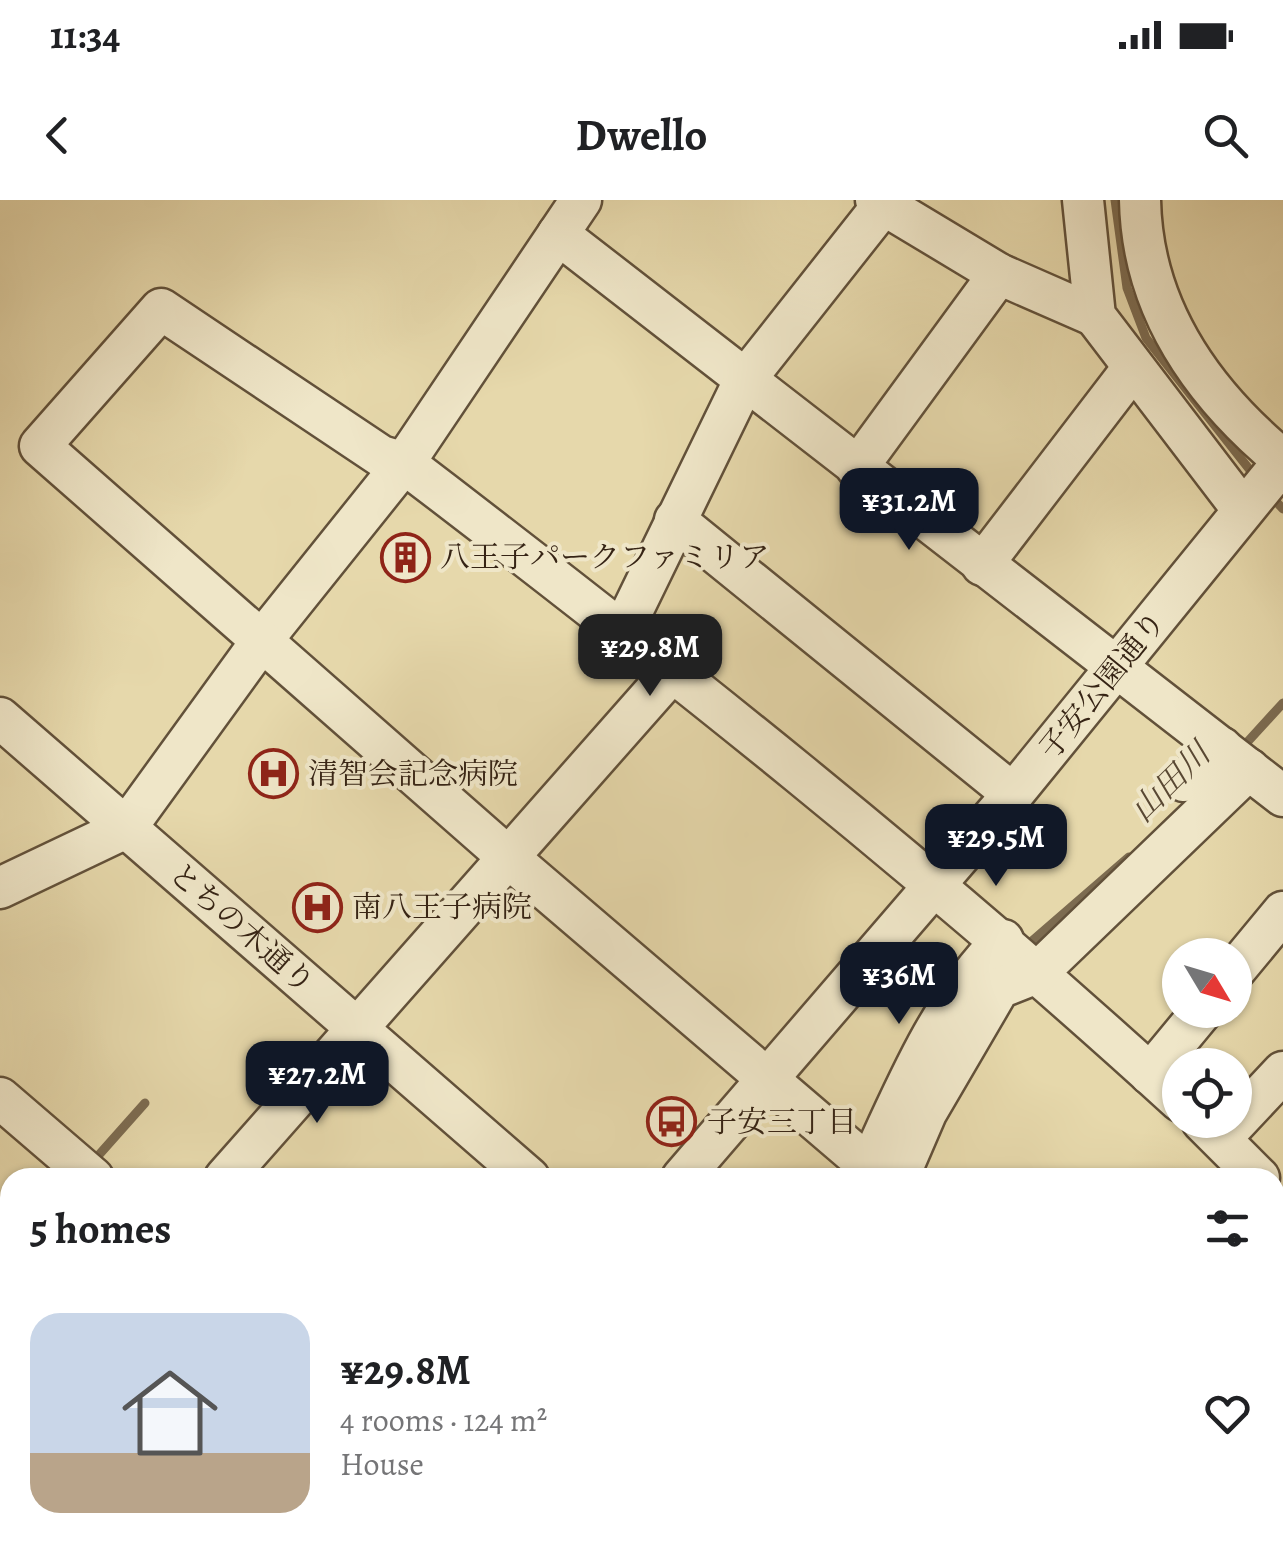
<!DOCTYPE html>
<meta charset="utf-8">
<style>
:root{--surface:#fff;--page:#f6f6f6;--text:#202124;--muted:#757577;--accent:#111827}
body{margin:0;font-family:Alegreya,"Noto Serif JP",serif;background:var(--page);color:var(--text);height:100vh;display:flex;flex-direction:column;font-size:38px;white-space:nowrap}
*{box-sizing:border-box;margin:0}
p{font-size:32px;color:var(--muted)}
.icon{flex:none;width:55px;height:55px;fill:none;stroke:currentColor;stroke-width:2;stroke-linecap:round;stroke-linejoin:round}
.map{position:relative;flex:1;overflow:hidden}
.panel{position:absolute;left:0px;top:968px;width:1285px;height:392px;display:flex;flex-direction:column;background:var(--surface);border-radius:30px 30px 0 0;box-shadow:0 2px 8px #0004}
.panel>*{flex:none}
.needle{width:65px;rotate:128deg}
.tools{position:absolute;left:1162px;top:738px;display:grid;gap:20px}
.tools a{display:grid;place-items:center;width:90px;height:90px;border-radius:50%;background:var(--surface);box-shadow:0 2px 8px #0004;font-size:50px}
.price{position:absolute;translate:-50% -85px;padding:0 22px;border-radius:20px;background:var(--accent);color:#fff;font-size:32px;line-height:65px;filter:drop-shadow(0 2px 5px #0008)}
.price::after{content:'';position:absolute;left:50%;top:60px;width:30px;height:22px;margin-left:-15px;background:inherit;clip-path:polygon(0 0,100% 0,50% 100%)}
.price.selected{background:#222;color:#fff}
ul{padding:0;list-style:none}
li{display:flex;align-items:center;gap:30px;height:250px;padding:0 30px}
li span{display:grid;place-items:center;flex:none;width:280px;height:200px;border-radius:30px;color:#555}
li>.icon{margin-inline-start:auto}
span .icon{width:120px;height:120px;fill:#fffc;stroke-width:1}
li b{font-size:42px}
h2{display:flex;justify-content:space-between;align-items:center;height:120px;padding:0 30px;font-size:42px}
.status{display:flex;justify-content:space-between;align-items:center;height:70px;padding:0 50px;background:var(--surface);direction:ltr}
.status svg{height:28px;fill:currentColor}
header{display:flex;justify-content:space-between;align-items:center;height:130px;padding:0 30px;background:var(--surface);font-size:45px;font-weight:700}
.map>svg:first-child{display:block}
.lines{fill:none;stroke-linecap:round;stroke-linejoin:round}
.stream{stroke:#7c6b50;stroke-width:9}
.minor-casing{stroke:#62513a;stroke-width:45}
.minor{stroke:#efe6c8;stroke-width:40}
.labels{text-anchor:middle;dominant-baseline:central;stroke-width:8;stroke-linejoin:round;paint-order:stroke}
.poi-label{font-size:30px;fill:#362415;stroke:#efe6c8;text-anchor:start}
.street-label{font-size:30px;fill:#362415;stroke:#efe6c8}
.water-label{font-size:32px;font-style:italic;fill:#594833;stroke:#efe6c8}
</style>
<div class="status"><b>11:34</b><svg viewBox="0 0 49 12"><path d="M0 12V9h3v3zM5 12V6h3v6zM10 12V3h3v9zM15 12V0h3v12zM26 1h20v11H26zM47 4h2v5h-2z"/></svg></div>
<header><svg class="icon" aria-label="back" viewBox="0 0 24 24"><path d="M15 5l-7 7 7 7"/></svg>Dwello<svg class="icon" aria-label="search" viewBox="0 0 24 24"><circle cx="10" cy="10" r="6"/><path d="M15 15l6 6"/></svg></header>
<div class="map">
<svg width="1283" height="1359" viewBox="0 0 1283 1359">
<rect width="100%" height="100%" fill="#e6d8ab"/>
<filter id="stains"><feTurbulence type="fractalNoise" baseFrequency=".002" numOctaves="4"/><feColorMatrix values="0 0 0 0 .2 0 0 0 0 .09 0 0 0 0 .02 0 0 0 .5 -.17"/></filter>
<radialGradient id="worn" r=".72"><stop offset=".6" stop-color="#630" stop-opacity="0"/><stop offset="1" stop-color="#630" stop-opacity=".3"/></radialGradient>
<g class="lines">
<g class="stream">
<polyline points="1115,0 1127,88 1146,138 1257,279"/>
<polyline points="1270,295 1283,309"/>
<polyline points="1241,549 1283,503"/>
<polyline points="1024,748 1129,657"/>
<polyline points="97,957 145,903"/>
<polyline points="0,1063 10,1052"/>
</g>
<defs>
<g id="minor">
<polyline points="876,0 999,74 1095,116"/>
<polyline points="1083,0 1095,116 1243,310"/>
<path d="M1140 0C1142 108 1202 193 1283 260"/>
<polyline points="558,34 1283,596"/>
<polyline points="857,268 999,74"/>
<polyline points="675,320 1013,594"/>
<polyline points="982,365 1133,168"/>
<polyline points="623,430 744,181 887,0"/>
<polyline points="0,518 529,978"/>
<polyline points="1184,581 1222,548"/>
<polyline points="0,688 126,628 263,439 404,263 581,0"/>
<polyline points="1235,770 1283,712"/>
<polyline points="1150,874 1203,810"/>
<polyline points="0,898 93,978"/>
<polyline points="1202,921 1259,978"/>
<polyline points="1221,938 1283,872"/>
<path d="M869 966 509 658 40 246 161 109 381 256 404 263C670 466 933 675 1180 901"/>
<polyline points="225,978 672,472"/>
<polyline points="682,978 1013,594 1283,262"/>
<path d="M864 978C902 896 938 804 1003 740"/>
<polyline points="898,978 926,913 999,788 1037,773 1249,569"/>
<polyline points="1275,1225 1283,1217"/>
<polyline points="0,1232 10,1221"/>
<polyline points="1275,1291 1283,1298"/>
<polyline points="525,1350 536,1359"/>
<polyline points="956,1350 966,1359"/>
<polyline points="0,1358 1,1359"/>
<polyline points="302,1359 311,1350"/>
<polyline points="696,1359 700,1350"/>
<polyline points="737,1359 741,1350"/>
<polyline points="1130,1359 1139,1350"/>
</g>
</defs>
<use href="#minor" class="minor-casing"/>
<use href="#minor" class="minor"/>
</g>
<defs>
<symbol id="building-ring" viewBox="-11 -11 22 22"><circle r="9.5" fill="#efe6c8" stroke="#8f2418" stroke-width="1.5"/><path d="M-4-6H4V6H1V3H-1V6H-4ZM-2.5-4.3h1.7v1.8h-1.7ZM.8-4.3h1.7v1.8H.8ZM-2.5-1h1.7V.8h-1.7ZM.8-1h1.7V.8H.8Z" fill="#8f2418"/></symbol>
<symbol id="hospital-ring" viewBox="-11 -11 22 22"><circle r="9.5" fill="#efe6c8" stroke="#8f2418" stroke-width="1.5"/><path d="M-5-5h3v3.5h4V-5h3V5h-3V1.5h-4V5h-3Z" fill="#8f2418"/></symbol>
<symbol id="bus-ring" viewBox="-11 -11 22 22"><circle r="9.5" fill="#efe6c8" stroke="#8f2418" stroke-width="1.5"/><path d="M-5-6H5V4H4V6H2V4H-2V6H-4V4H-5ZM-3.5-4V0h7V-4ZM-3.5 1.2v1.5H-2V1.2ZM2 1.2v1.5H3.5V1.2Z" fill="#8f2418"/></symbol>
</defs>
<g fill-rule="evenodd">
<use href="#building-ring" x="378" y="330" width="55" height="55"/>
<use href="#hospital-ring" x="246" y="546" width="55" height="55"/>
<use href="#hospital-ring" x="290" y="680" width="55" height="55"/>
<use href="#bus-ring" x="644" y="894" width="55" height="55"/>
</g>
<g class="labels">
<g class="poi-label">
<text x="440" y="357">八王子パークファミリア</text>
<text x="308" y="574">清智会記念病院</text>
<text x="352" y="707">南八王子病院</text>
<text x="707" y="922">子安三丁目</text>
</g>
<g class="street-label">
<text transform="translate(1102 485) rotate(-51)">子安公園通り</text>
<text transform="translate(242 728) rotate(41)">とちの木通り</text>
</g>
<g class="water-label">
<text transform="translate(1170 582) rotate(-45)">山田川</text>
</g>
</g>
<rect width="100%" height="100%" filter="url(#stains)"/>
<rect width="100%" height="100%" fill="url(#worn)"/>
</svg>
<div class="tools">
<a><svg class="needle" viewBox="-14 -14 28 28"><path d="M0-13l5 13h-10z" fill="#e53935"/><path d="M0 13l5-13h-10z" fill="#757577"/></svg></a>
<a><svg class="icon" aria-label="locate" viewBox="0 0 24 24"><circle cx="12" cy="12" r="6"/><path d="M12 2v4M12 18v4M2 12h4M18 12h4"/></svg></a>
</div>
<b class="price" style="left:909px;top:353px">¥31.2M</b>
<b class="price selected" style="left:650px;top:499px">¥29.8M</b>
<b class="price" style="left:996px;top:689px">¥29.5M</b>
<b class="price" style="left:899px;top:827px">¥36M</b>
<b class="price" style="left:317px;top:926px">¥27.2M</b>
<section class="panel">
<h2>5 homes<svg class="icon" aria-label="filters" viewBox="0 0 24 24"><path d="M4 7h16M4 17h16"/><circle cx="9" cy="7" r="2"/><circle cx="15" cy="17" r="2"/></svg></h2>
<ul>
<li><span style="background:linear-gradient(#c9d6e8 70%,#b9a48a 0)"><svg class="icon" aria-label="home" viewBox="0 0 24 24"><path d="M3 11l9-7 9 7M6 9v11h12V9"/></svg></span><div><b>¥29.8M</b><p>4 rooms · 124 m²</p><p>House</p></div><svg class="icon" aria-label="heart" viewBox="0 0 24 24"><path d="M12 20l-8-8c-3-5 5-10 8-4 3-6 11-1 8 4z"/></svg></li>
</ul>
</section>
</div>
